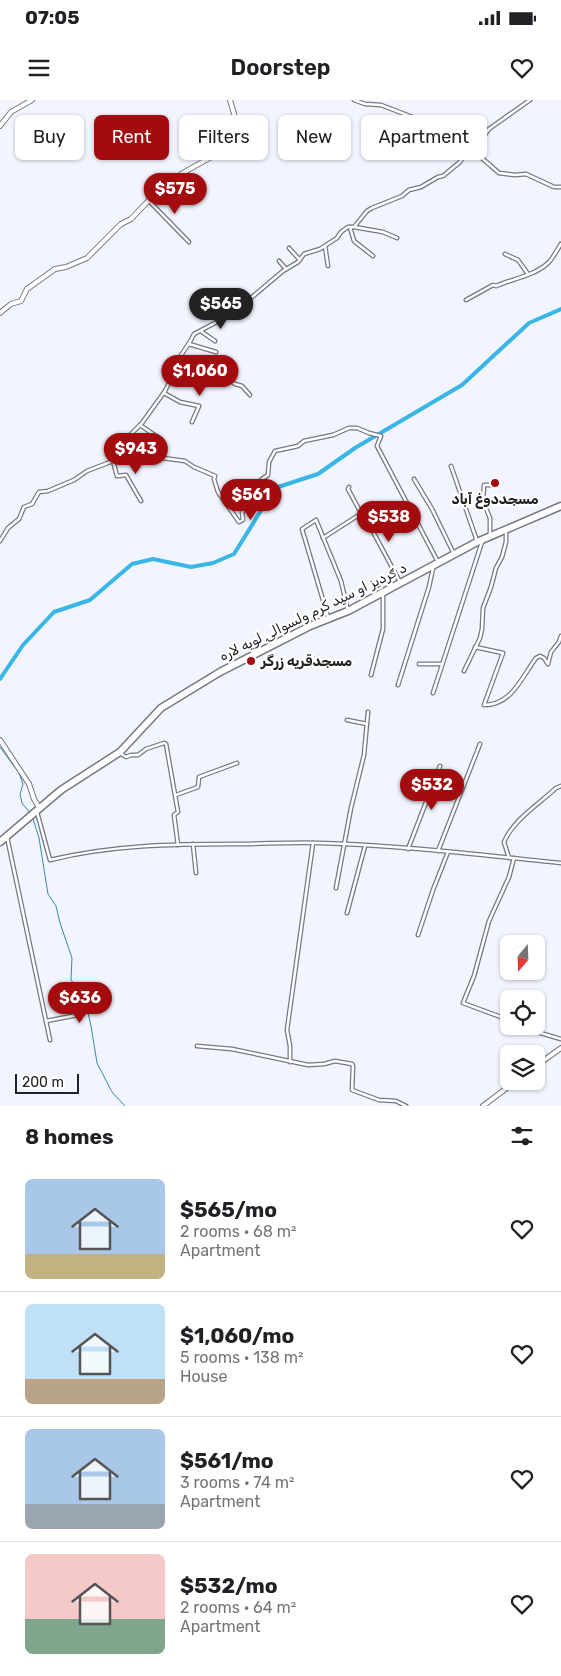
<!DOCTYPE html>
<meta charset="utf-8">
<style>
:root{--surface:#fff;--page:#f6f6f6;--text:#202124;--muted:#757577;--line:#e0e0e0;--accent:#a30c0f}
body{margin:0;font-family:Rubik,"Noto Naskh Arabic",sans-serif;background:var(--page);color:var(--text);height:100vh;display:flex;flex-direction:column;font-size:19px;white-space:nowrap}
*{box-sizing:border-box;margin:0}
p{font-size:16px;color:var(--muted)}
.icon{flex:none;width:28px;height:28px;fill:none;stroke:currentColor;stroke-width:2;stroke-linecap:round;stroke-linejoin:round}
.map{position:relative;height:1006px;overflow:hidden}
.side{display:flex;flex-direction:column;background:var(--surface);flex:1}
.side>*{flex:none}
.top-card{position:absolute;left:15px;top:15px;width:531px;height:45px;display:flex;gap:10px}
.needle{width:32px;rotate:199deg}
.fabs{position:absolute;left:500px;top:835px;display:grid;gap:10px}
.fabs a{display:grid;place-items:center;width:45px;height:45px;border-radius:8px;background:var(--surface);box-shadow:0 1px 4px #0004;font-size:25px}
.scale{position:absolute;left:15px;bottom:12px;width:64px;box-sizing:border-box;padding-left:5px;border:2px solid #212226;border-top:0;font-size:14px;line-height:18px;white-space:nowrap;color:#212226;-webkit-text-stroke:4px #fff;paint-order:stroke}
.price{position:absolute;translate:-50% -42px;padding:0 11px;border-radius:18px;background:var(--accent);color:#fff;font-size:16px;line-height:32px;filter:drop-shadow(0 1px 2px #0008)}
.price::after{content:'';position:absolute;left:50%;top:30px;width:15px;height:11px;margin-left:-8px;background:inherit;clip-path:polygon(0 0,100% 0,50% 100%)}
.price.on{background:#222;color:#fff}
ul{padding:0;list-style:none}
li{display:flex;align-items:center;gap:15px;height:125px;padding:0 25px}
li+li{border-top:1px solid var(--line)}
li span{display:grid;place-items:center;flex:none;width:140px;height:100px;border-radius:8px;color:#555}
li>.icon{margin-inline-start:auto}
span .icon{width:60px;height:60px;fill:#fffc;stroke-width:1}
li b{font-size:21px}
h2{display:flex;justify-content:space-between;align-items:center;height:60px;padding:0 25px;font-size:21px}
.tag{padding:0 18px;border-radius:8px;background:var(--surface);box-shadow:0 1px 4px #0004;font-size:18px;line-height:45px}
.tag.on{background:var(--accent);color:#fff}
.status{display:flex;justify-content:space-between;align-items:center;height:35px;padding:0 25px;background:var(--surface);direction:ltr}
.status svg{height:14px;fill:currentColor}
header{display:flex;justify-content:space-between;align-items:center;height:65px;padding:0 25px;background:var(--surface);font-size:22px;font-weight:600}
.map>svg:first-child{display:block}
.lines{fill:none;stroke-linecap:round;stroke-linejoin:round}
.stream{stroke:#328aac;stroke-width:1}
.river{stroke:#39b6e6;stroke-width:4}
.minor-casing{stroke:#757883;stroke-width:5}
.tertiary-casing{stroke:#757883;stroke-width:6}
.trunk-casing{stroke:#757883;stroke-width:9}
.minor{stroke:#fff;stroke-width:2.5}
.tertiary{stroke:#fff;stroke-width:4}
.trunk{stroke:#fff;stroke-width:6}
.poi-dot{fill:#a30c0f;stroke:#fff;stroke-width:2}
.labels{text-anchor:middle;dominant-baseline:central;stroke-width:4.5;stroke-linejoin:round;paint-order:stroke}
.poi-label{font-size:14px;font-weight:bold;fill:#212226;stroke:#fff}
.street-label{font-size:14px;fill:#212226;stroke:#fff}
</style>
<div class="status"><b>07:05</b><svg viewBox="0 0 49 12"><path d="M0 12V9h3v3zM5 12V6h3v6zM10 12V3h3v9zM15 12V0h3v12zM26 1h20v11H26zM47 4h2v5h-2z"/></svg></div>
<header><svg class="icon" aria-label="menu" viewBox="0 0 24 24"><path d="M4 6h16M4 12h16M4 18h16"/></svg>Doorstep<svg class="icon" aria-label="heart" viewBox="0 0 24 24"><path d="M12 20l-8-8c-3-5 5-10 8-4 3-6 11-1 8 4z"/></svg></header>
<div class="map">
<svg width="561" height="1006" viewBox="0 0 561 1006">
<rect width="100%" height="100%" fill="#f2f5ff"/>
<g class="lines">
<g class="stream">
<polyline points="0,647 19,673 23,684 20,694 22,703 30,713"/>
<polyline points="33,719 39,738 48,794 56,806 60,823 72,858 71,880 84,895 91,926 97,963 112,992 125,1006"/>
</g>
<polyline class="river" points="0,579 23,545 54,512 90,500 132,464 153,459 191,467 213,463 234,454 275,388 318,374 355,348 462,285 529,223 561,209"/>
<defs>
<g id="minor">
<polyline points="354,0 365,4 381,5 441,28 476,53 499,73 515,75 526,74 554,87 561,87"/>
<polyline points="471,50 481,40 489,29 530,0"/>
<polyline points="149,101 189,142"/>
<polyline points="350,127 354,141 373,156"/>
<polyline points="354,127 383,132 397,138"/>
<polyline points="325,146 328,166"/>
<polyline points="289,148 300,160"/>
<polyline points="505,154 518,160 528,174"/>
<polyline points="279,161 286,169"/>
<path d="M466 200 493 185 496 186C512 179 533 176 547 164 552 160 557 150 561 144"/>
<polyline points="202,232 215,241"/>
<polyline points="189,244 216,252"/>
<polyline points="177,267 209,264 235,284 242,286 250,295"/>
<polyline points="164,293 180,302 199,306 192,322"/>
<path d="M140 325 159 338 155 357 185 361 194 367 215 376 214 379 218 392 239 422 243 420 242 412C246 408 252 404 253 399 255 386 255 383 268 375L269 362 275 351 298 346 304 341 333 335 349 328H357L369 333 381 336 377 346 438 462"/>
<polyline points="113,361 117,376 126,375 141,401"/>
<polyline points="451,366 477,441"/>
<polyline points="414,379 432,409 454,454"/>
<polyline points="349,387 348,389 361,413 364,415 400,482"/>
<polyline points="490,434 490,418 483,401 484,385 496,385"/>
<polyline points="323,438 362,413"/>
<polyline points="0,441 8,428 19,419 24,407 32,404 39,392 48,391 74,380 87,371 113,361 126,339 142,323 165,291 177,267 176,263 191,240 194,234 232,214 283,171 298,162 304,154 320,149 337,138 341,132 348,127 354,127 367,111 372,108 402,96 409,90 421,87 438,77 443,76 460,62 469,48"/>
<polyline points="328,517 302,429 316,420 341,481 348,511"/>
<path d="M475 547 503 553 484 605C512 605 522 577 536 558L540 556 544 558 548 564 551 552 559 542 561 536"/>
<polyline points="419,564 442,564"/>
<polyline points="464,571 480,538 482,529 483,508 491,487 496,468 502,457 506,442 506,431"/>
<polyline points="371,575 383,529 383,495"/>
<polyline points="398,585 429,487 433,468"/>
<polyline points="433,593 482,442"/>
<polyline points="347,620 367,624"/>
<polyline points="120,653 126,657 131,655 138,655 146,649 164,643 166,644 178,712 174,715 178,745"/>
<polyline points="176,695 198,687 199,677 237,663"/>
<path d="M37 712 50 760C111 745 173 744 235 744 263 744 291 742 319 743 399 745 481 755 561 763"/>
<polyline points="7,737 50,940"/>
<polyline points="193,744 196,773"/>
<polyline points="408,749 440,666"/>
<polyline points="438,751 480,644"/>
<path d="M509 758 504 742C513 720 539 704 556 688L561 686"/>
<polyline points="336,788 351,708 364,655 368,612"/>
<polyline points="347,813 365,746"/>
<polyline points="418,835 433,790 448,752"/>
<polyline points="509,920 463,903 474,876 489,821 509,777 514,758"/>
<polyline points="46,921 83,914 81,899"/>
<polyline points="517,926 561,939"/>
<polyline points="197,946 232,949 308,965 324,964 335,961 352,964 353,966 352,990 379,1000 396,1001 406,1006"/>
<polyline points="290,962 290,946 287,930 313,743"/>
</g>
<g id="tertiary">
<polyline points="0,26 11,12 32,0"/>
<polyline points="0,213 11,204 21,201 27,189 55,169 66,167 87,158 121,124 131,119 152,97 168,91 176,84 181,74 222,51 240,49 242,41 230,0"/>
<polyline points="0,640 29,684 34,699 40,709"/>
<polyline points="536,966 561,948"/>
<polyline points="483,1006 516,981"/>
</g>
<polyline id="trunk" points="0,742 61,690 120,652 161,608 220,572 310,526 348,511 477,442 561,406"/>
</defs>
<use href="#minor" class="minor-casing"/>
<use href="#tertiary" class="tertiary-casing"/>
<use href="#trunk" class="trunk-casing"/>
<use href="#minor" class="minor"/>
<use href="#tertiary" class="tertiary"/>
<use href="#trunk" class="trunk"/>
</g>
<g class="poi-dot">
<circle cx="495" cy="383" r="5"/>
<circle cx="251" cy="561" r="5"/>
</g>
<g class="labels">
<g class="poi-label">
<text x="495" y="399">مسجددوغ آباد</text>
<text x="261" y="561" text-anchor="start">مسجدقریه زرگر</text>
</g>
<g class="street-label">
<text transform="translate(313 512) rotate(-26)">د ګردیز او سید کرم ولسوالۍ لویه لاره</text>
</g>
</g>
</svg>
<div class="fabs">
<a><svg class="needle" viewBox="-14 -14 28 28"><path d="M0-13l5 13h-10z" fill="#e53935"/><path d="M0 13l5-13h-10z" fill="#757577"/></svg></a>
<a><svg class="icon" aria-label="locate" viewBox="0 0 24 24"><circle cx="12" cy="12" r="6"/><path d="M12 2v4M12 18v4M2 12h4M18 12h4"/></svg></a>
<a><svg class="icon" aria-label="layers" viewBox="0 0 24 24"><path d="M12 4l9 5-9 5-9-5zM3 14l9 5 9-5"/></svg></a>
</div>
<div class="scale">200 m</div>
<b class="price" style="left:175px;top:115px">$575</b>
<b class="price on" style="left:221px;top:230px">$565</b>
<b class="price" style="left:200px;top:297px">$1,060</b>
<b class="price" style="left:136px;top:375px">$943</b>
<b class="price" style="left:251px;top:421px">$561</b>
<b class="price" style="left:389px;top:443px">$538</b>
<b class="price" style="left:432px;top:711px">$532</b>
<b class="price" style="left:80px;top:924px">$636</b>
<div class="top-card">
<a class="tag">Buy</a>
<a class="tag on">Rent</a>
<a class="tag">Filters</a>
<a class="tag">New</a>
<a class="tag">Apartment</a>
</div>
</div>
<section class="side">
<h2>8 homes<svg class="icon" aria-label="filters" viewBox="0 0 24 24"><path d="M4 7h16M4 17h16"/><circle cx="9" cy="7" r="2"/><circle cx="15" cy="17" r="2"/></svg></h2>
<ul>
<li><span style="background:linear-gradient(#a9c7e8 75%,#c2b280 0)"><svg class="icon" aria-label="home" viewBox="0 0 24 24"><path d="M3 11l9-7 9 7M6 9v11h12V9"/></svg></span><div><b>$565/mo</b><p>2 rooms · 68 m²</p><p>Apartment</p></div><svg class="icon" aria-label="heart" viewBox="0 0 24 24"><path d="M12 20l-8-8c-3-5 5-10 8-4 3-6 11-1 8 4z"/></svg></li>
<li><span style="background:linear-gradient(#bfe0f5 75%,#b9a48a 0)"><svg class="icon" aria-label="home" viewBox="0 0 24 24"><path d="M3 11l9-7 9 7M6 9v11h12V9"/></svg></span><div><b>$1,060/mo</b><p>5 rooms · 138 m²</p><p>House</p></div><svg class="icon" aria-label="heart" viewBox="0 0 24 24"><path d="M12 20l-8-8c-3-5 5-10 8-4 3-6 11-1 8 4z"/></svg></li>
<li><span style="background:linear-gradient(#a9c7e8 75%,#9aa5b1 0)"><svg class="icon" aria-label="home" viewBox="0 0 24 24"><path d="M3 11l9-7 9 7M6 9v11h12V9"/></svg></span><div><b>$561/mo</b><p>3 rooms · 74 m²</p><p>Apartment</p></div><svg class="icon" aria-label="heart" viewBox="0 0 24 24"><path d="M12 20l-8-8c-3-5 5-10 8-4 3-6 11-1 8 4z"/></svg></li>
<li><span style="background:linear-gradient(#f6c9c9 65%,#7fa58c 0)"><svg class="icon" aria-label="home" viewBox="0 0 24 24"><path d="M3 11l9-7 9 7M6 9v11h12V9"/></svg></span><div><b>$532/mo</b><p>2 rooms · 64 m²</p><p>Apartment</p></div><svg class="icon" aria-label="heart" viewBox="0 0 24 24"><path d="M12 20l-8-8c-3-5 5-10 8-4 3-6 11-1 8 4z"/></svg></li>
</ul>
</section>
